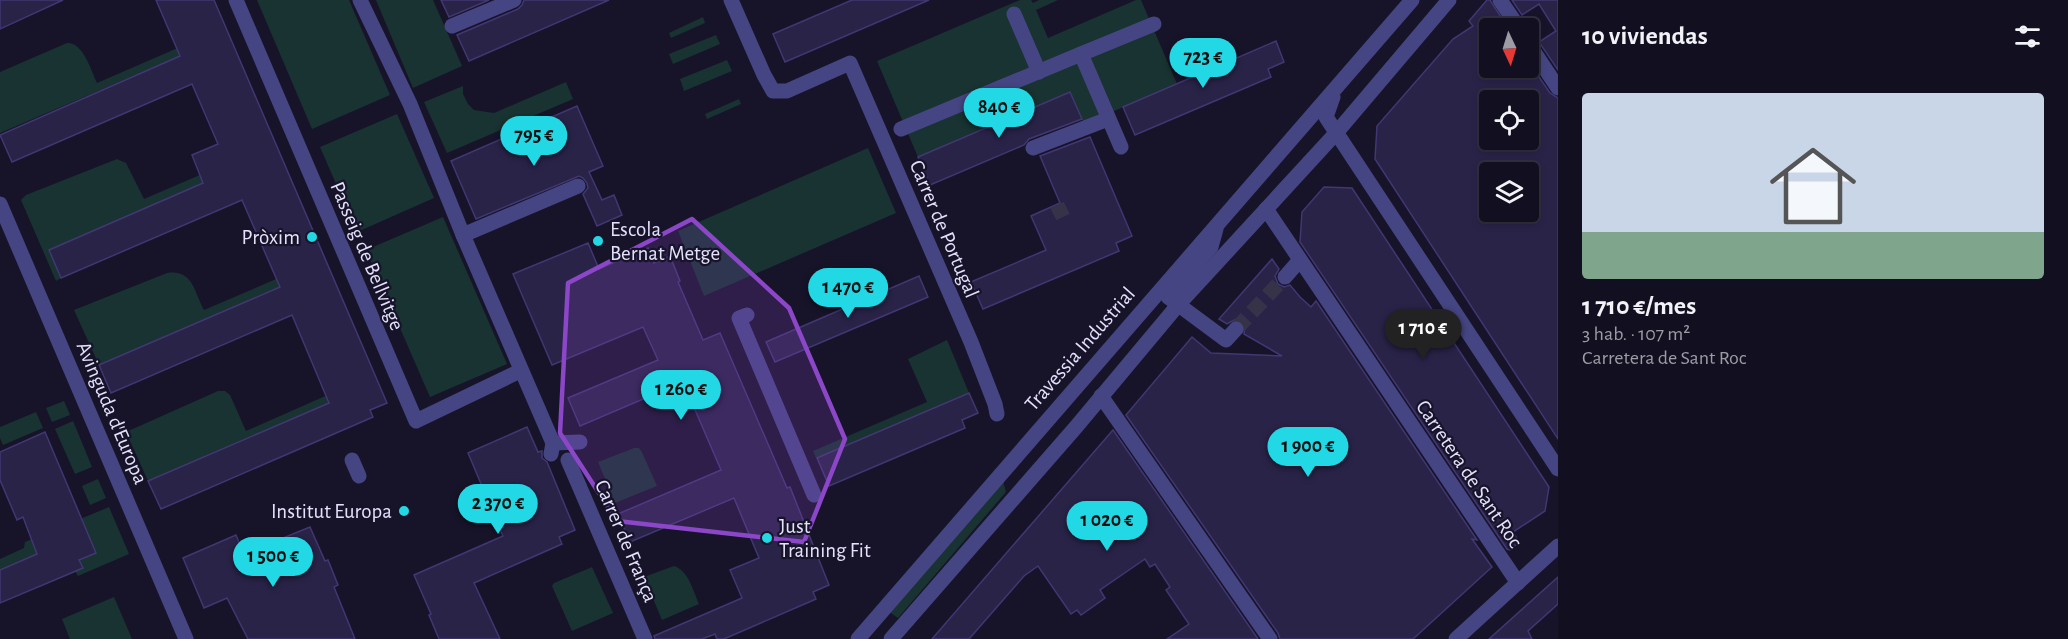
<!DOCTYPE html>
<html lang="es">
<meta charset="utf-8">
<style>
:root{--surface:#110f20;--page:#1a1829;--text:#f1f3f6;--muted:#9c9ca5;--line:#302f3e;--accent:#23d8e5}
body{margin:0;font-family:"Alegreya Sans",sans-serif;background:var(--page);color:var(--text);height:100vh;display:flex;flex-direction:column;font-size:22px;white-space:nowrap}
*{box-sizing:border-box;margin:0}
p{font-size:20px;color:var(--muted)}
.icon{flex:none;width:33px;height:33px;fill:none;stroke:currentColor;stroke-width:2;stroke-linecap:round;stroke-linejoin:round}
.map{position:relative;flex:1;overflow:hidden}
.sheet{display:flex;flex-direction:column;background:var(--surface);width:510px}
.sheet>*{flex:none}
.needle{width:39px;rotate:176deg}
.fabs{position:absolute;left:1479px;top:18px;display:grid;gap:12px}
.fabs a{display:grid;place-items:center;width:60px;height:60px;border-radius:6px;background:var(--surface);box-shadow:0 3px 9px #0003,0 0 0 2px var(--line);font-size:30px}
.price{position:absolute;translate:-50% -51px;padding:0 14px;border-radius:21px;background:var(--accent);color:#111;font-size:20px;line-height:39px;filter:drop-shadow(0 2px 3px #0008)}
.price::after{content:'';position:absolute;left:50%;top:36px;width:18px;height:14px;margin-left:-9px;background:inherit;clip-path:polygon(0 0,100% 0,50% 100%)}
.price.active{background:#222;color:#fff}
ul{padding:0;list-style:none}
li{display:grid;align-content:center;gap:12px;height:318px;padding:0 24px}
li span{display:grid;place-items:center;height:186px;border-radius:6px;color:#555}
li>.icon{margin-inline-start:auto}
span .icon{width:108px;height:108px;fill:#fffc;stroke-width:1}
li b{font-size:26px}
h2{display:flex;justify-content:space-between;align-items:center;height:72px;padding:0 24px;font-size:26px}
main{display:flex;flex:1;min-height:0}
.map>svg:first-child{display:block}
.green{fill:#183331}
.building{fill:#292348;stroke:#413772;stroke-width:1.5;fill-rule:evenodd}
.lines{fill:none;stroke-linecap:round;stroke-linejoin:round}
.minor-tunnel{stroke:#363349;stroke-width:15;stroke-dasharray:15 8;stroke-linecap:butt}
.minor{stroke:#454583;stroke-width:15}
.marked{fill:#8b47c8;fill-opacity:0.2;stroke:#8b47c8;stroke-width:4.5;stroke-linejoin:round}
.poi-dot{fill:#23d8e5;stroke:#17142a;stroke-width:2}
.labels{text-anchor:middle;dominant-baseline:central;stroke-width:4.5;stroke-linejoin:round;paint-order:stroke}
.poi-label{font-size:21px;fill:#e3e1fb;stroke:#17142a;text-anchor:start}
.street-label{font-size:21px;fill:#e3e1fb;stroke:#17142a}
</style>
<main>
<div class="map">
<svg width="1558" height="639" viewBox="0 0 1558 639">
<rect width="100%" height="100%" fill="#17142a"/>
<g class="green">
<polygon points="257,0 349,0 390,95 312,129"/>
<polygon points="376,0 433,0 462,66 413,88"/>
<polygon points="1020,0 1031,0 1033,3 1039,0 1058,0 1036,10 1048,38 1136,0 1141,0 1177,84 1084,124 1070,92 918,157 877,61"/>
<polygon points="703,17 705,23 671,38 669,33"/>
<path d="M226 27 229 35 0 133V72L67 43C83 42 91 70 97 83Z"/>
<polygon points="716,35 720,44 673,64 669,54"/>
<polygon points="727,60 732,71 684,91 680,79"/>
<polygon points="566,82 573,99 447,153 424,102 463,86 463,94 468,104 474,110 494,113"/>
<polygon points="739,99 741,104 707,119 705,114"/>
<polygon points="397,114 434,198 357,232 320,147"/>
<polygon points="274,143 279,151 49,250 61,278 56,281 21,200 26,195 117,159 126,163 144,199"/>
<polygon points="868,148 896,213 704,296 678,231"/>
<polygon points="443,217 507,364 430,397 366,250"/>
<path d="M325 258 328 266 99 365 74 310 167 273C193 269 194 292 204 310Z"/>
<polygon points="947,340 969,393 816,458 813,451 927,402 908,359"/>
<polygon points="375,374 378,382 148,481 126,432 218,391 225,391 230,395 246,431"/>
<polygon points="64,401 70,415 52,422 46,408"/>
<polygon points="36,412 43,428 3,445 0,438 0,427"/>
<polygon points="73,421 92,467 75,474 55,429"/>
<polygon points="634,448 639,448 642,452 657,486 615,503 598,462"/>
<polygon points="98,479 106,498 90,505 82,486"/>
<polygon points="1003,481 1006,492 898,618 888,611"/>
<polygon points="109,507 129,554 78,576 75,571 83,567 79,560 96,553 0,570 0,559 24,548 25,542"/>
<path d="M674 566C689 571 693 591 699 604L662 620 644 577Z"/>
<polygon points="592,567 613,613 572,631 552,586 554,583"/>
<polygon points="114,597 132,639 70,639 62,619"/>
</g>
<g class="building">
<polygon points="0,0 63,0 0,29"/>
<polygon points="156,0 214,0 387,403 370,410 373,417 161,509 148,481 329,403 292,315 111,393 99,365 280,287 242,200 61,278 49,250 203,183 192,155 218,144 192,84 12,162 0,135 180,56"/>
<polygon points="441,0 489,0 449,17"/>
<polygon points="524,0 609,0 469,61 457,35 518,9 522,5"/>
<polygon points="852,0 929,0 785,62 773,34"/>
<path d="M1487 0H1490L1508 28H1490V68H1528V61L1550 93 1558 98V439L1375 159 1377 126 1453 39 1473 26 1469 21ZM1490 100H1528V140H1490ZM1490 172H1528V212H1490Z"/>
<polygon points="1512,0 1558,0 1558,70 1539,42 1556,31 1539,4 1522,15"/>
<polygon points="1276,41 1284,62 1268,69 1271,77 1135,135 1123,107"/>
<polygon points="1070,92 1082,119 1029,139 1024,145 930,185 918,157"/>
<polygon points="577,106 603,166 589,172 602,200 614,195 622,215 597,226 583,194 588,188 587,183 583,178 579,176 476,219 451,161"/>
<polygon points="1090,137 1132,236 1116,243 1119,251 983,309 971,282 1046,250 1031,216 1060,203 1040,156"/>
<polygon points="1324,187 1352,188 1549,487 1545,511 1513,532 1519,542 1510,550 1507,549 1300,242 1302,212"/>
<polygon points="588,243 599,269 648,248 654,263 670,256 680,281 678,282 703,340 720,333 787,488 790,487 829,585 813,592 816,599 724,639 717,639 715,634 702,639 655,639 654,636 742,598 730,570 759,558 734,498 630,542 618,514 721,470 683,382 580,426 568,398 658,360 643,327 552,365 513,274"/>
<polygon points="1272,259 1279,269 1275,276 1278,284 1284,287 1290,285 1300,297 1311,307 1316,301 1477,540 1472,539 1492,567 1413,639 1280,639 1278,633 1126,415 1192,337 1211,353 1282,356 1244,334 1245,327 1242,321 1234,320 1227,324 1219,319"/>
<polygon points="919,276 928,297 775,362 766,342"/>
<polygon points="969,393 978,413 962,420 965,428 829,486 817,458"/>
<polygon points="527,427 538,452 542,451 542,458 547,462 575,530 559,537 562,544 474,583 500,639 439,639 429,615 431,614 414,575 503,536 468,453"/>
<polygon points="1113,430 1258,639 1167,639 1189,624 1166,590 1170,587 1155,564 1150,567 1145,559 1100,590 1105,598 1081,615 1077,610 1071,614 1038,566 1024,576 969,639 932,639"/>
<polygon points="45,432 96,553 79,560 83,568 0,603 0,570 37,554 23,517 17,520 0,480 0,452"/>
<polygon points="310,527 325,561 328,560 338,585 334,587 355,639 248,639 227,598 204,608 183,558 236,535 244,554"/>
<polygon points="1558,577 1558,604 1528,631 1532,639 1489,639"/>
</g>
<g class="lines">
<g class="minor-tunnel">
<polyline points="1057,205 1063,217"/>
<polyline points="1236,329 1285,277"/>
</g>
<g class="minor">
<polyline points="236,0 416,421 520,371"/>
<polyline points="360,0 410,104 463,235 553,443 551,454"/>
<polyline points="731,0 764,75 773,91 787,91 850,63 971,342 995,404 997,414"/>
<polyline points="1500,0 1519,28"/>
<polyline points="1014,14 1039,72"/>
<polyline points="452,26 514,0"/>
<polyline points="1528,43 1558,88"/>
<polyline points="1081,54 1154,24"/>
<polyline points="1333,97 1326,117 1558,469"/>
<polyline points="901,129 1081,54 1121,147"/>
<polyline points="1033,148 1108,119"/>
<polyline points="0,204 186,639"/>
<polyline points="1266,209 1518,583"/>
<polyline points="1216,229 1211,247 1168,297 1226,340 1236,329"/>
<polyline points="463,235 578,186"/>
<polyline points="1285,277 1299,261"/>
<polyline points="747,315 739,318 814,495"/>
<polyline points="1101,396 1270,639"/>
<polyline points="553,443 580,442"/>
<polyline points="352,460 359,476"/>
<polyline points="568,460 645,639"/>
<polyline points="858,639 1412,0"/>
<polyline points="891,639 1076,427 1178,305 1337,132 1449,0"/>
<polyline points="1456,639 1558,546"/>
</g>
</g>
<path class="marked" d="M692 219 789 308 845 439 804 542 617 521 560 433 568 283Z"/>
<g class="poi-dot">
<circle cx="312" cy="237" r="6"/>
<circle cx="598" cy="241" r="6"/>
<circle cx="404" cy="511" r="6"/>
<circle cx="767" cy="538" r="6"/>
</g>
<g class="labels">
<g class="poi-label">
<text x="610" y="229">Escola<tspan x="610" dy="24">Bernat Metge</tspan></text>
<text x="300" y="237" text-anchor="end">Pròxim</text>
<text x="392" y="511" text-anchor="end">Institut Europa</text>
<text x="779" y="526">Just<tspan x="779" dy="24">Training Fit</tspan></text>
</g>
<g class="street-label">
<text transform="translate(944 229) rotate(67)">Carrer de Portugal</text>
<text transform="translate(367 256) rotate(67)">Passeig de Bellvitge</text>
<text transform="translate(1080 349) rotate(-49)">Travessia Industrial</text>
<text transform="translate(112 413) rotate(67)">Avinguda d'Europa</text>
<text transform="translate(1469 474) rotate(56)">Carretera de Sant Roc</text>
<text transform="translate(626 541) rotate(67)">Carrer de França</text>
</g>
</g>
</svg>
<div class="fabs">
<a><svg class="needle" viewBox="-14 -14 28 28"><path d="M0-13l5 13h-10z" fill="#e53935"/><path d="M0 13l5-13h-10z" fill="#9c9ca5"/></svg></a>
<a><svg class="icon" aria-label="locate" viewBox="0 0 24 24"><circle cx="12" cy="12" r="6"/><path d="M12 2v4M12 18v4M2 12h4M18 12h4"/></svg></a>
<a><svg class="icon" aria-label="layers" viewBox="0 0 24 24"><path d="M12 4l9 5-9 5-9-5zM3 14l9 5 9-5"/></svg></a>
</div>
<b class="price" style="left:1203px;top:89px">723 €</b>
<b class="price" style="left:999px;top:139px">840 €</b>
<b class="price" style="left:534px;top:167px">795 €</b>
<b class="price" style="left:848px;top:319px">1 470 €</b>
<b class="price active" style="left:1423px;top:360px">1 710 €</b>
<b class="price" style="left:681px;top:421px">1 260 €</b>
<b class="price" style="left:1308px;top:478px">1 900 €</b>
<b class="price" style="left:498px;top:535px">2 370 €</b>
<b class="price" style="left:1107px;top:552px">1 020 €</b>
<b class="price" style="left:273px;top:588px">1 500 €</b>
</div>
<section class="sheet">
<h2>10 viviendas<svg class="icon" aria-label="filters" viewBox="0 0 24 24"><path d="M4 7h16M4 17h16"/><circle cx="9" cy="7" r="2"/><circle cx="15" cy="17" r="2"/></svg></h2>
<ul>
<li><span style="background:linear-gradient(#c9d6e8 75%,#7fa58c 0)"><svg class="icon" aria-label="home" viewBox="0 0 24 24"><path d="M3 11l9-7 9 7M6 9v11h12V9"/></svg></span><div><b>1 710 €/mes</b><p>3 hab. · 107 m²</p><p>Carretera de Sant Roc</p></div></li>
</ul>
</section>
</main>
